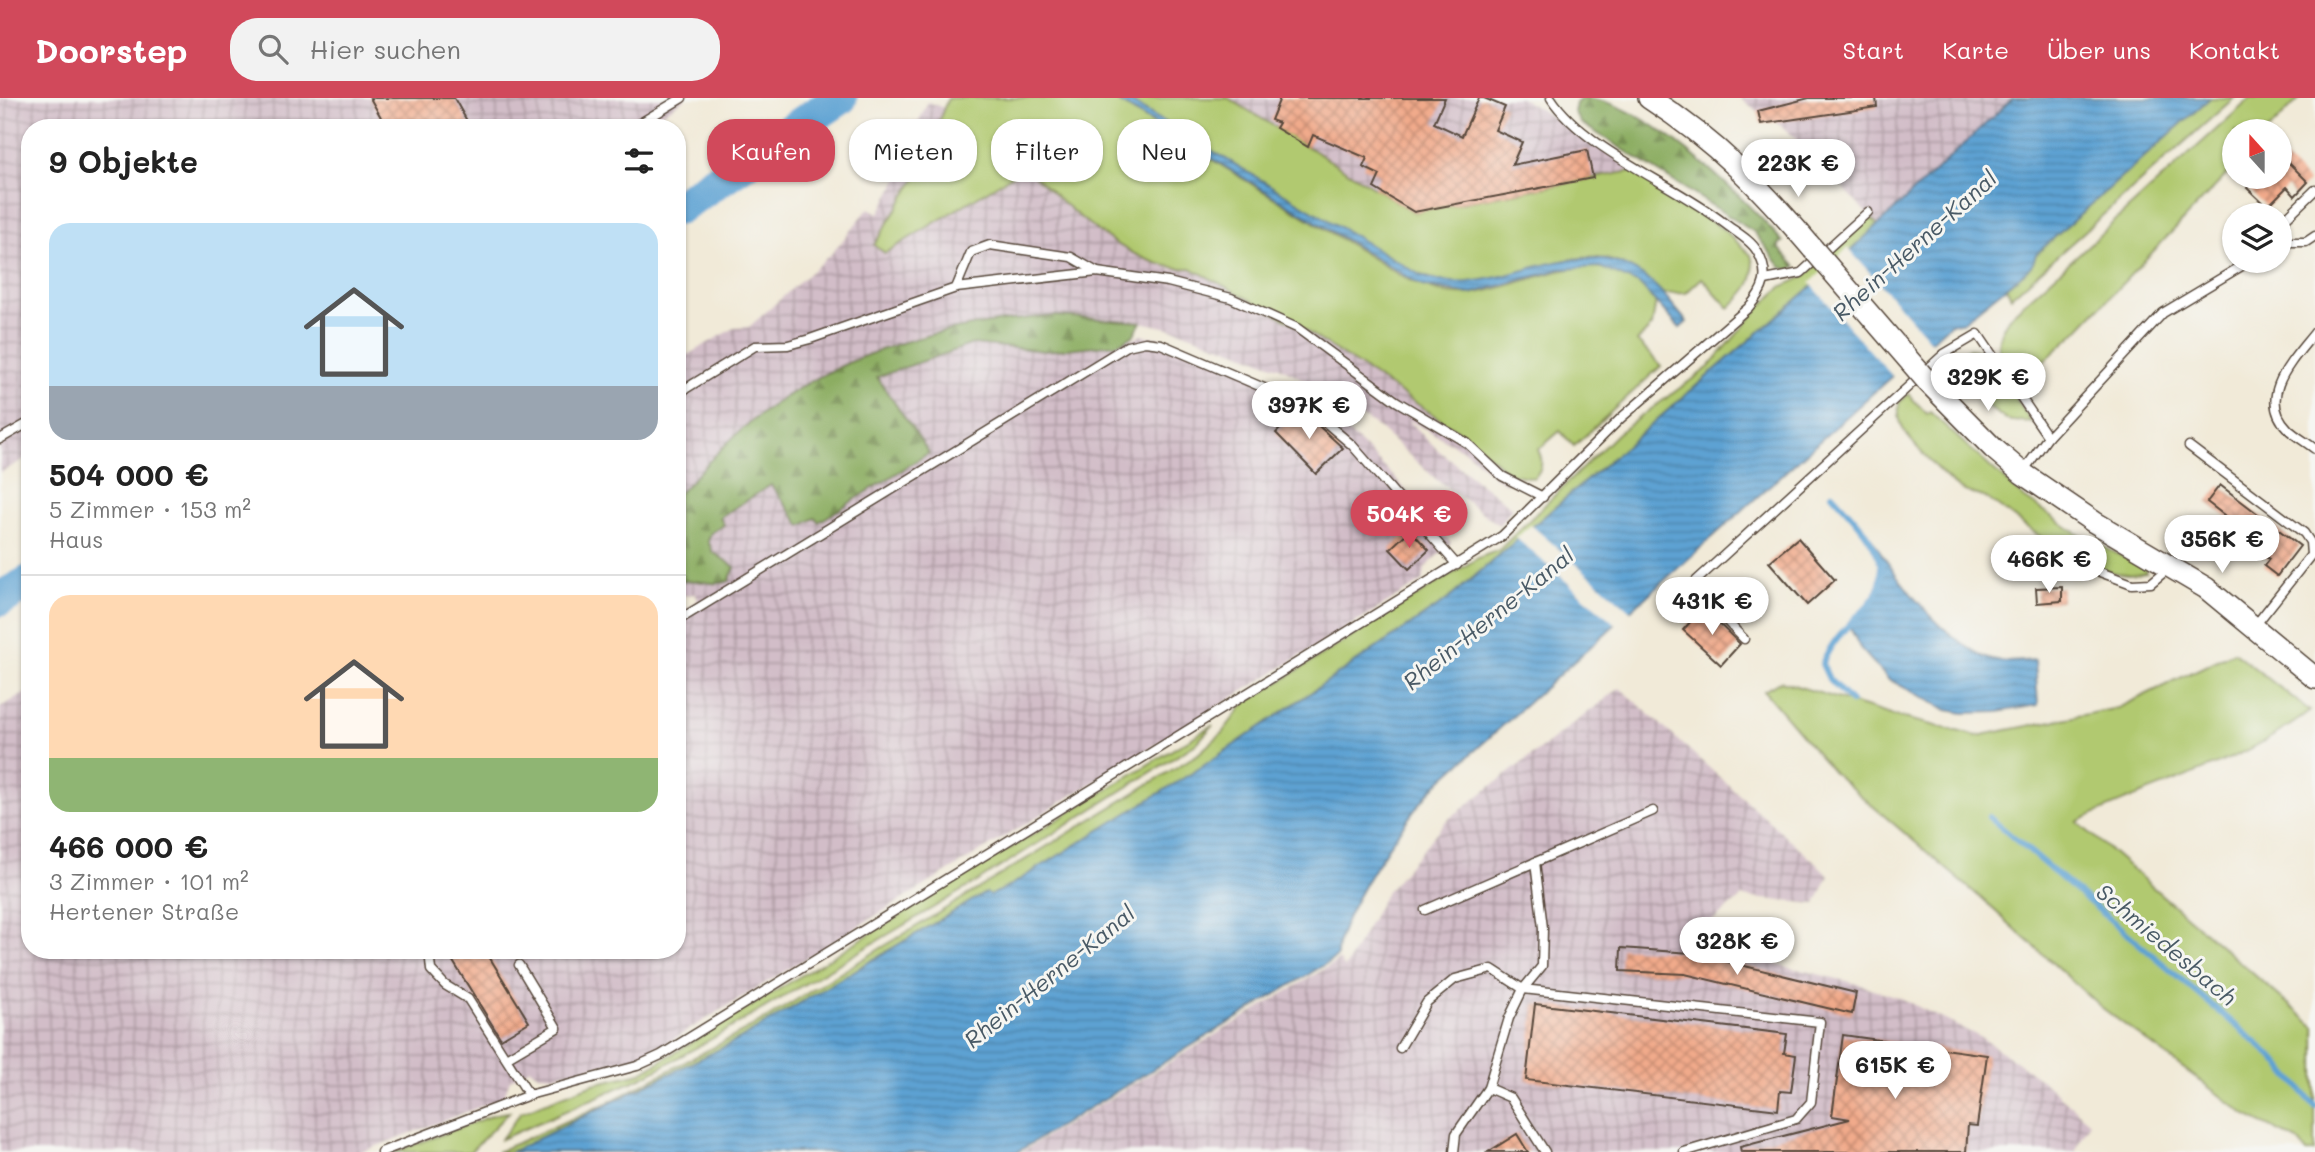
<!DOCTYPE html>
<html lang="de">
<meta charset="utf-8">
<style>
:root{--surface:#fff;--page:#f2f2f2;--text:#222;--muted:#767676;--line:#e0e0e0;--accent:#d1495b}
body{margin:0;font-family:Mali,sans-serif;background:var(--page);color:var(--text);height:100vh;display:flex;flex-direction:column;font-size:26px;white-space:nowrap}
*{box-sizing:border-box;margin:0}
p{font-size:23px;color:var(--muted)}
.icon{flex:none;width:38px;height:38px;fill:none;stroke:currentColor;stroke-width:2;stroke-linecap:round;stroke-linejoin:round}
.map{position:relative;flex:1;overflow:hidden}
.details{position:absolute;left:21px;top:21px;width:665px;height:840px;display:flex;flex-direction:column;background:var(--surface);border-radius:28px;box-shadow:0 2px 5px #0004}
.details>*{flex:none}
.banner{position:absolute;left:707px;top:21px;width:665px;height:63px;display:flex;gap:14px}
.needle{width:46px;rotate:339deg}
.tools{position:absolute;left:2222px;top:21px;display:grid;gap:14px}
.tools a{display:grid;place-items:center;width:70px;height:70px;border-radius:50%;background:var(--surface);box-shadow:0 2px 5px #0004;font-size:35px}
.price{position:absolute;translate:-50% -60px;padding:0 16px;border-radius:24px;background:#fff;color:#222;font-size:23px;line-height:46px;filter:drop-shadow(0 2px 4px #0008)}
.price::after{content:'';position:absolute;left:50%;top:42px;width:21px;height:16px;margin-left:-10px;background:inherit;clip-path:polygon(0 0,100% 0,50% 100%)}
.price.on{background:var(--accent);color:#fff}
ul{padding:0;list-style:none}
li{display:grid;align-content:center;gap:14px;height:371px;padding:0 28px}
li+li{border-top:2px solid var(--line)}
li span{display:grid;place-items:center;height:217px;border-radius:21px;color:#555}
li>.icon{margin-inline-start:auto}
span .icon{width:126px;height:126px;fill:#fffc;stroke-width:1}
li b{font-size:30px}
h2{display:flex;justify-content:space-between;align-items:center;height:84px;padding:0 28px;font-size:30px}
.chip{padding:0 24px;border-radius:28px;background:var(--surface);box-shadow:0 2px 5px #0004;font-size:24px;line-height:63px}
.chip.on{background:var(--accent);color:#fff}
header{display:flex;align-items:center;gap:42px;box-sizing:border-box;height:98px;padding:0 35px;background:var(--accent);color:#fff}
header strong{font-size:33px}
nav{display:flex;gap:38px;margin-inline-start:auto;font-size:24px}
.search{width:490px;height:63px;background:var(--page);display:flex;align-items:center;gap:18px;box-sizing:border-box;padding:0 24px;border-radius:28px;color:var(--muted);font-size:26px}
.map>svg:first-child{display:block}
.industrial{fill:url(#industrial-grid)}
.green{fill:#b1c96f;stroke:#767a46;stroke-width:2}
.forest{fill:url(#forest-firs);stroke:#646c40;stroke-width:2}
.water{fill:url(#water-rules);stroke:#4c6678;stroke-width:2}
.pier{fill:#f1ead8}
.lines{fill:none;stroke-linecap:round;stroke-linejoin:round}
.stream{stroke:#5da2d3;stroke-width:6}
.river{stroke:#5da2d3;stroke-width:35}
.building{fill:url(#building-cross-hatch)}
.service-casing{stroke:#56473a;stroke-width:11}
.secondary-casing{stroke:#56473a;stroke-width:24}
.service{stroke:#fff;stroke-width:8}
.secondary{stroke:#fff;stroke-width:21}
.secondary-bridge-casing{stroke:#56473a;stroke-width:24;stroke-linecap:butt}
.secondary-bridge{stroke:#fff;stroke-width:21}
.labels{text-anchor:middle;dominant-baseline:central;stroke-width:6;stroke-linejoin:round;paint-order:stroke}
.water-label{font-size:23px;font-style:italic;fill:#495a66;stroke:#f6f6f2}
</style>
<header>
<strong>Doorstep</strong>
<div class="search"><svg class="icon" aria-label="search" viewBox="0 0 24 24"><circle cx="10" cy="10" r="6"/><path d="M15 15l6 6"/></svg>Hier suchen</div>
<nav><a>Start</a><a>Karte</a><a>Über uns</a><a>Kontakt</a></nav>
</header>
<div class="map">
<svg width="2315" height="1054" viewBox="0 0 2315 1054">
<defs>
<pattern id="industrial-grid" width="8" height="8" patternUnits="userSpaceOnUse" patternTransform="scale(1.75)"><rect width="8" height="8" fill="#d2bdc8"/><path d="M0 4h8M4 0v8" fill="none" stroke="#ac9aa2"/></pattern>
<pattern id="forest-firs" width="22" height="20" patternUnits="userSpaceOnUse" patternTransform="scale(1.75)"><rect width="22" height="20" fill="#8cad62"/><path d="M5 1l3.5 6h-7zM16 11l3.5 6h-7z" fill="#748d50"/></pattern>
<pattern id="water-rules" width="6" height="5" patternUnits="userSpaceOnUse" patternTransform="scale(1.75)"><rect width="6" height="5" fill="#5da2d3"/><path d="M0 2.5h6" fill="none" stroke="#4e84ab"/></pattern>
<pattern id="building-cross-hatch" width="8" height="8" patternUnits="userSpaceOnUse" patternTransform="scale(1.75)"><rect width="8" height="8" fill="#f1aa8b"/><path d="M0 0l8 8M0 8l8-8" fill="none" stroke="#c48b71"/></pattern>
</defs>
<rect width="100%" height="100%" fill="#f6f6f2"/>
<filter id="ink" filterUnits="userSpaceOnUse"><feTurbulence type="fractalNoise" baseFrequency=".0143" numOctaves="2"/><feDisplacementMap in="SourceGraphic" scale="14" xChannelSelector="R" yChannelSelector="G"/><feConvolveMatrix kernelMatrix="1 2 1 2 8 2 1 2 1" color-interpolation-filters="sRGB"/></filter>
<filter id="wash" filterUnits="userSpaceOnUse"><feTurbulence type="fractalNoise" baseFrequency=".00686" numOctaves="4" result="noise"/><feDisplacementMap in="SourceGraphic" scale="28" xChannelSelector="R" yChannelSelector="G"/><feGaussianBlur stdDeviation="1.57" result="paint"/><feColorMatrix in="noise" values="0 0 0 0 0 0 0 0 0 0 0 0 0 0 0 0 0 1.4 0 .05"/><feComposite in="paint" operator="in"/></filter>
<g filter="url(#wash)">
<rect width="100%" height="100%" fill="#f1ead8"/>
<g class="industrial">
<polygon points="0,0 686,0 640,30 30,30 30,358 0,375"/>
<polygon points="1228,0 1521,0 1637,72 1414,114"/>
<polygon points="1739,0 2013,0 1878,127 1787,32"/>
<polygon points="928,4 944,10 916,80 874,147 921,132 1023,71 1041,80 1047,91 1070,111 1141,160 1172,171 1191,170 1298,227 1469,340 1510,376 1507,386 1495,379 1467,354 1407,321 1438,352 1512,410 1499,427 1437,382 1380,331 1320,290 1284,271 1178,232 1141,224 923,237 873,254 810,283 754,322 677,397 677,263 734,230 749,229 832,155 869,110 879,115 899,80 891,80"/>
<polygon points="1142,237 1161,240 1293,291 1358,343 1397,382 1451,445 1425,470 1423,483 646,958 553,977 538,976 530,970 510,982 503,1000 361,1054 0,1054 0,609 30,593 30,852 677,852 677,517 696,505 698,500 695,496 677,498 677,485 687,481 720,486 708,443 720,419 771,387 818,424 929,355 876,279 960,248 992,246 1046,253 1077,251 1117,246"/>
<polygon points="1620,590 1829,777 1816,806 1742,799 1687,844 1858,886 1900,900 1982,940 2039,980 2090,1024 2075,1054 1021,1054 1339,862 1345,870 1385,796 1446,723"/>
</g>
<g class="green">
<path d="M948 0H1112L1401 178C1422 189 1445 198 1469 196 1532 190 1604 135 1656 202L1652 228 1637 243 1661 268 1574 348 1560 333 1538 352C1544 363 1542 372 1534 380L1510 376 1469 340 1297 227 1191 170C1149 173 1099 136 1068 109 1052 96 1042 81 1023 71L885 155 874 147 916 80Z"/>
<path d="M1124 0H1228L1414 114 1637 72 1724 132 1751 157C1759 183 1746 194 1729 210L1702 180 1686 195 1663 196C1595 125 1548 178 1474 185 1451 187 1432 182 1411 173Z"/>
<polygon points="2210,0 2234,0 2011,199 2006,189 2032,168 2036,156"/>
<path d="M2251 0H2300L2268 33H2235V68L2074 236 2019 286C2000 259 1988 250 2010 218Z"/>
<polygon points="1869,118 1878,127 1816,185 1447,502 1200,670 1006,790 991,797 985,795 738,942 520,1050 511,1054 497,1054 607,1005 752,929 1198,656 1222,635 1244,606 1478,460 1499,452 1618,335 1709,269 1759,210 1783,188 1804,179"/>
<path d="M1968 251 1976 252 1989 260 2032 325C2022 321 2014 326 2005 321 1985 310 1961 278 1946 261Z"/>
<path d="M1908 296 1927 316 1930 314 2024 400 2078 436 2145 470 2146 474C2093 488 2030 429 1989 402 1980 396 1967 396 1959 390 1944 380 1917 350 1906 336 1900 327 1898 315 1899 305Z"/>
<path d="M2234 554 2310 613C2240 668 2155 685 2077 724L2315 929V1054H2307L2298 1043 2246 1017 2101 909 1982 801 1834 675 1764 593 1781 583 1891 617 1977 638 2118 610Z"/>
<polygon points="1213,627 1196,646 973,786 717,938 643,979 501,1041 521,1014 593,986 641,975"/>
<polygon points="509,1014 470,1054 395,1054 496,1016"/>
</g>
<g class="forest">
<path d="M1582 0C1643 0 1743 99 1783 144L1778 149 1796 169 1789 172 1781 169 1754 134 1581 25 1574 14 1576 5Z"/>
<path d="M1055 218 1141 224 1133 238 1117 246 1046 253 973 246 877 279 929 355 819 424 815 420 801 428 771 387 720 419 724 427 711 435 708 443 713 454 735 469 729 483C712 490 695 478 677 485V397C702 372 725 344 753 322 840 253 945 225 1055 218Z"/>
</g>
<g class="water">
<path d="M1112 0H1124L1422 178C1497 206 1570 128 1642 177 1660 189 1673 208 1687 224L1680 230 1639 186 1600 169 1561 171 1470 196 1422 188Z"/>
<path d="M2013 0H2210L2036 156 2032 168 1961 225H1951L1432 691C1405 721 1335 820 1337 859L1017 1054H511L738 942 985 795 991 797 1006 790 1200 670 1447 502 1816 185Z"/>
<path d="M1872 441C1899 484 1936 533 1982 558 1998 567 2018 563 2035 562L2038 607 1998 614 1964 615 1947 612 1888 581 1860 550 1848 525C1879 498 1889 481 1872 441Z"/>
</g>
<g class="pier">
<polygon points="1848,150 1933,246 1895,281 1810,185"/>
<polygon points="1531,427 1634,516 1619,529 1516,440"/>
</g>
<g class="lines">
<g class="stream">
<path d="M1832 396C1857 424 1905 468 1868 507 1850 526 1833 540 1822 566L1829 581 1851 604"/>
<polyline points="1989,719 2272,958 2315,1008"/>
</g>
<g class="river">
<polyline points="677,110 840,0"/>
<polyline points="0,501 30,484"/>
</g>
</g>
<g id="blocks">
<g class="building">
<polygon points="370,0 454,0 471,30 387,30"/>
<polygon points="1280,0 1445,0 1434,25 1462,38 1479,0 1484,0 1505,9 1495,32 1522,44 1512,67 1587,52 1593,80 1414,114 1374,90 1380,77 1363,69 1367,60 1313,37 1308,49 1276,30 1279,25 1271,22"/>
<polygon points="1809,0 1876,0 1877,9 1761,26 1758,13"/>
<polygon points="2280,56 2308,84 2295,98 2287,89 2267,109 2247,90 2258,79 2280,79"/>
<polygon points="1300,311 1343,350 1316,376 1276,335"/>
<polygon points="2220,387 2300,448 2277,478 2264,468 2269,461 2262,456 2267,450 2207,404"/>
<polygon points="1410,432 1429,452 1409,471 1390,451"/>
<polygon points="1798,440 1835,482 1807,507 1769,464"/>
<polygon points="2062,489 2062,503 2037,505 2036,490"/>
<polygon points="1703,510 1740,546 1721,567 1683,532"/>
<polygon points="1621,850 1691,855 1856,895 1852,916 1685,876 1620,873"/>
<polygon points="446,852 485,852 529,924 501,941"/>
<polygon points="1535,906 1787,936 1784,955 1796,957 1791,994 1780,993 1778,1012 1526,982"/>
<polygon points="1843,937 1987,957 1977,1028 1968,1027 1966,1054 1741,1054 1740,1049 1850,1021 1832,1018"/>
<polygon points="1517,1036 1528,1054 1488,1054"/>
</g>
</g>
</g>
<g filter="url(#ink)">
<use href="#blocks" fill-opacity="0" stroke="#56473a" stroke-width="2"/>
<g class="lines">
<defs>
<g id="service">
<polyline points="632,30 682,0"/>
<polyline points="2282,142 2285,121 2315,92"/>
<polyline points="2280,144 2306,144 2315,138"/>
<polyline points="1765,182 1801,175 1868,114"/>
<polyline points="956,190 971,154 990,147 1071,159 1097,174"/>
<path d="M2315 234C2295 260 2255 298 2288 331 2295 338 2306 344 2315 351"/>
<polyline points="677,296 755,248 788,247 810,241 956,190 1097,174 1168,184 1231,200 1297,230 1396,303 1467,345 1502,378 1543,399"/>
<polyline points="0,341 30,324"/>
<polyline points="2189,348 2304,435 2310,444 2311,457 2254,529"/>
<polyline points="2022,375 2048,339 2163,215 2250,163"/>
<polyline points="2044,453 2132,486 2151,485 2169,470"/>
<polyline points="677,523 1127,248 1145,244 1161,246 1271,293 1291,295 1352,347 1457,467"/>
<polyline points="1744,541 1695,490 1696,483 1944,256 1978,236 2048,339"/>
<polyline points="1425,812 1653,713"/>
<polyline points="429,852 431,872 445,887 468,901 529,997"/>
<polyline points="1400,950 1427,904 1455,881 1492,871 1523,891 1820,924 1811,1004 1796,1021 1684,1054"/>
<polyline points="506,960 557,930 519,867"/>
<polyline points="1488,990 1511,1000 1545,1054"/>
<path d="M381 1054 529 997 637 968 661 957 1502 438 1621 320 1748 210C1764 192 1771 177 1757 153 1751 142 1734 133 1724 125 1674 86 1584 51 1551 0"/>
<polyline points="1454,1054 1456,1036 1488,990 1509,920 1523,891 1542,868 1543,830 1535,764"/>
</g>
<g id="secondary">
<path d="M1649 0C1717 44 1761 90 1813 151"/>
<polyline points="1927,283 1993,350 2022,375 2094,424 2206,490 2315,580"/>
</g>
</defs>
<use href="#service" class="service-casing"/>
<use href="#secondary" class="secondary-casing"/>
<use href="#service" class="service"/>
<use href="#secondary" class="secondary"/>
<defs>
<polyline id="secondary-bridge" points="1813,151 1927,283"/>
</defs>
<use href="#secondary-bridge" class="secondary-bridge-casing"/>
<use href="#secondary-bridge" class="secondary-bridge"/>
</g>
</g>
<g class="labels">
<g class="water-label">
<text transform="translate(1914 147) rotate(-42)">Rhein-Herne-Kanal</text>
<text transform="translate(1488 520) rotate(-39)">Rhein-Herne-Kanal</text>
<text transform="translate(2167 846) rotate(40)">Schmiedesbach</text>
<text transform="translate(1049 878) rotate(-39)">Rhein-Herne-Kanal</text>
</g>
</g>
</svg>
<div class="tools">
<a><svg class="needle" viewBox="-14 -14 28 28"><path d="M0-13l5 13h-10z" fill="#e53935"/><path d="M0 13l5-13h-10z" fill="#767676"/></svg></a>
<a><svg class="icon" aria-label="layers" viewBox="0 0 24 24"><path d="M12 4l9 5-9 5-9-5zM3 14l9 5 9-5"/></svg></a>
</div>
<b class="price" style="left:1798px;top:101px">223K €</b>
<b class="price" style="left:1988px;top:315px">329K €</b>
<b class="price" style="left:1309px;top:343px">397K €</b>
<b class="price on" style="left:1409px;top:452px">504K €</b>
<b class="price" style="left:2222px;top:477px">356K €</b>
<b class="price" style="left:2049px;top:497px">466K €</b>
<b class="price" style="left:1712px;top:539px">431K €</b>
<b class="price" style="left:1737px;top:879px">328K €</b>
<b class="price" style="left:1895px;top:1003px">615K €</b>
<div class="banner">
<a class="chip on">Kaufen</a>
<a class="chip">Mieten</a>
<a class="chip">Filter</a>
<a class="chip">Neu</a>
</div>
<section class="details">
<h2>9 Objekte<svg class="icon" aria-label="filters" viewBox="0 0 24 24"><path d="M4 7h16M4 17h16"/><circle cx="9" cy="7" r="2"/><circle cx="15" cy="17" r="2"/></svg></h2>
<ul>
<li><span style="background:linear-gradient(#bfe0f5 75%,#9aa5b1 0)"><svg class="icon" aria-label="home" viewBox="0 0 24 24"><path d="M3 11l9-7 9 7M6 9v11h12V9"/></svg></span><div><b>504 000 €</b><p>5 Zimmer · 153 m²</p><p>Haus</p></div></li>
<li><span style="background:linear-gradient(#ffd9b3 75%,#8fb573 0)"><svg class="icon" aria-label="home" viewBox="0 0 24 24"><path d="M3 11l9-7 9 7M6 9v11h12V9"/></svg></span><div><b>466 000 €</b><p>3 Zimmer · 101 m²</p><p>Hertener Straße</p></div></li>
</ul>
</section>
</div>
